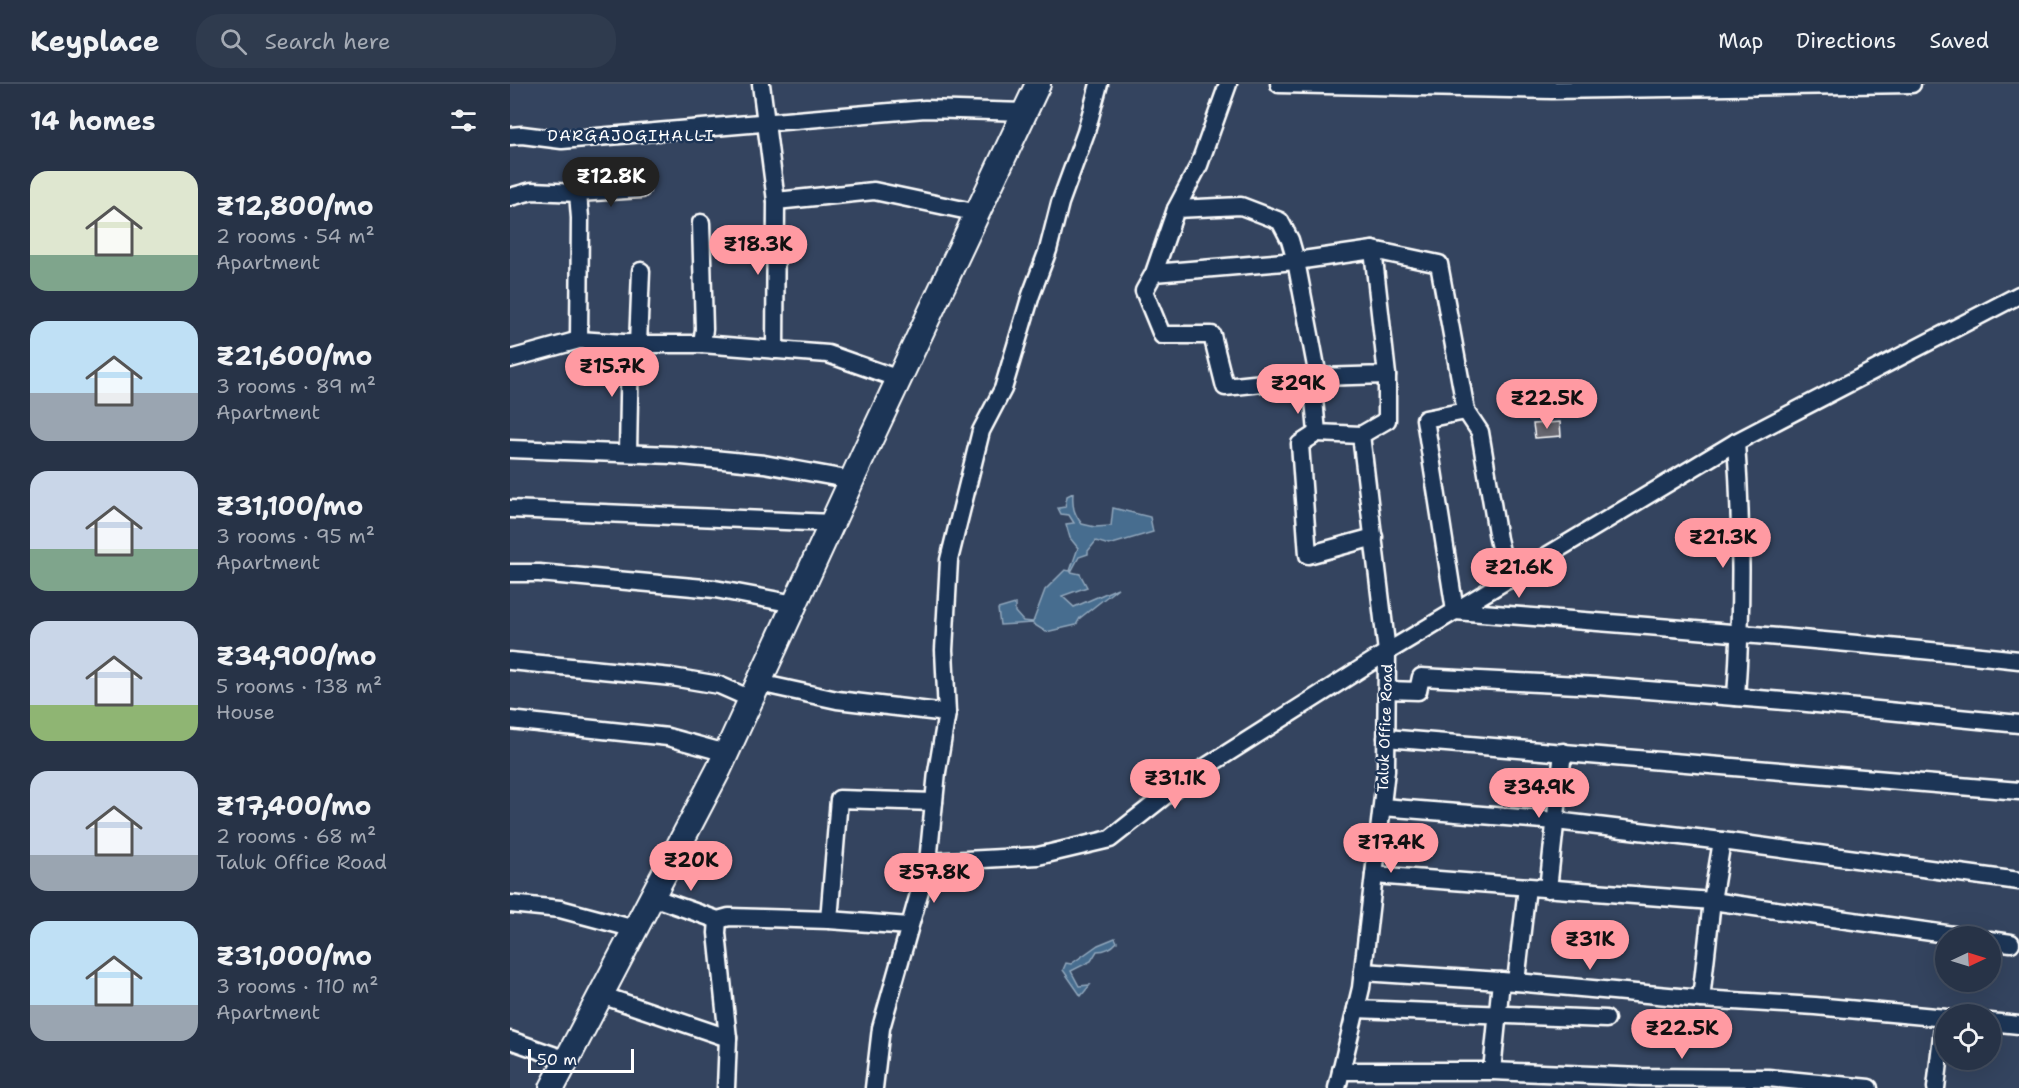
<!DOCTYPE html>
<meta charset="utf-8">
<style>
:root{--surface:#273347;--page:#2f3b4e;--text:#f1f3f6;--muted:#a4aab4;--line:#434e60;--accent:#ff9aa2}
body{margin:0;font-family:"Shantell Sans",sans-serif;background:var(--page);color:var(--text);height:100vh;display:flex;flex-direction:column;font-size:22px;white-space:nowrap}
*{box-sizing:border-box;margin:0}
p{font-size:20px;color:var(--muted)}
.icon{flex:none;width:33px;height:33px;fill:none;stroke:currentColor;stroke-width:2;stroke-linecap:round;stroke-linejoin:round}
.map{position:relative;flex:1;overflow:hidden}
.details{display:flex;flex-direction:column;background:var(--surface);width:510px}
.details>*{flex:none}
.needle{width:39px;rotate:86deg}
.fabs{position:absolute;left:1425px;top:842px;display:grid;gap:12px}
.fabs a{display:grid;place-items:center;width:66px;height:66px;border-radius:50%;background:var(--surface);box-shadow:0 6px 24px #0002,0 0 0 2px var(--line);font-size:30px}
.scale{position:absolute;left:18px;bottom:15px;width:106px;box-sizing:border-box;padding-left:6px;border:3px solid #fff;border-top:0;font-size:16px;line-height:21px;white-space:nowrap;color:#fff;-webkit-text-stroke:4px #1d3557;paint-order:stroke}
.price{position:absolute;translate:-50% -51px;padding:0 14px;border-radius:21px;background:var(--accent);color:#111;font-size:20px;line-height:39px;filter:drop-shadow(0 2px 3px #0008)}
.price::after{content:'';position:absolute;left:50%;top:36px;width:18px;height:14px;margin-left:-9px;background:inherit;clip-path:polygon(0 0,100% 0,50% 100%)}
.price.active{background:#222;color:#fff}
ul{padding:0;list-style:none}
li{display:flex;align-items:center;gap:18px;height:150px;padding:0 30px}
li span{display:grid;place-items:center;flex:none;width:168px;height:120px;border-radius:18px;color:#555}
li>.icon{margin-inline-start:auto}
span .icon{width:72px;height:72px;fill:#fffc;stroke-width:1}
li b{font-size:26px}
h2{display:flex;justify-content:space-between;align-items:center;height:72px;padding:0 30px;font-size:26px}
header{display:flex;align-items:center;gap:36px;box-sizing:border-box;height:84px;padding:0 30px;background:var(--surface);border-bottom:2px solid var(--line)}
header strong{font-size:28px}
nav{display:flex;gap:33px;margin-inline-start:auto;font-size:21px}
.search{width:420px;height:54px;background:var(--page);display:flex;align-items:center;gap:15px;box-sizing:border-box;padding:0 21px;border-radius:24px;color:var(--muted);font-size:22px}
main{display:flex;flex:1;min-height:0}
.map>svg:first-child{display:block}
.water{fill:#476d8f;stroke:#91a7bc;stroke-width:1.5}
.building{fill:#686771;stroke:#fff;stroke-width:1.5}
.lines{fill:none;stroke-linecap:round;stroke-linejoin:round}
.street-casing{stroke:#fff;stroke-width:21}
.secondary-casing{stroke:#fff;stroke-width:28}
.street{stroke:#1d3557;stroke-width:16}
.secondary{stroke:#1d3557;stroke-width:24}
.labels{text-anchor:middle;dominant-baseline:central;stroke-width:5;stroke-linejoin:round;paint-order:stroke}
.street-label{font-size:15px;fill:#fff;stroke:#1d3557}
.neighbourhood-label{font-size:16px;letter-spacing:1.5px;fill:#fff;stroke:#1d3557}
</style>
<header>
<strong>Keyplace</strong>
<div class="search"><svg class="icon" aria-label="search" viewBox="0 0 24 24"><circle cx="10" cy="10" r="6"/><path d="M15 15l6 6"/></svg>Search here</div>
<nav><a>Map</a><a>Directions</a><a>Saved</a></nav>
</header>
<main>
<section class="details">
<h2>14 homes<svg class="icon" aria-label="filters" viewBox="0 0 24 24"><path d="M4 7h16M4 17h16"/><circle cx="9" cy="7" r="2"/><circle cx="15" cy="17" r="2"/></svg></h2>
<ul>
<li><span style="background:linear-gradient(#dfe7d0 70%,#7fa58c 0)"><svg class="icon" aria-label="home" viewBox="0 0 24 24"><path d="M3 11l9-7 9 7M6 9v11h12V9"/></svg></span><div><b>₹12,800/mo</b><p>2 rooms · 54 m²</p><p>Apartment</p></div></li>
<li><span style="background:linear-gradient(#bfe0f5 60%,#9aa5b1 0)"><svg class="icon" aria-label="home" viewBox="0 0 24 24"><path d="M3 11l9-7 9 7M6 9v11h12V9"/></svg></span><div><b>₹21,600/mo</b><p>3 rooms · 89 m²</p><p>Apartment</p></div></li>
<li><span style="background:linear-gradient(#c9d6e8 65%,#7fa58c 0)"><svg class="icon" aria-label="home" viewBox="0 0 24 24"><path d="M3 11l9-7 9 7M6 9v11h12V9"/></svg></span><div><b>₹31,100/mo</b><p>3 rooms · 95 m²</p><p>Apartment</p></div></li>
<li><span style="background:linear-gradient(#c9d6e8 70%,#8fb573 0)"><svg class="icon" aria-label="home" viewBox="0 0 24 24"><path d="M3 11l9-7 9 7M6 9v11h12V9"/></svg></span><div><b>₹34,900/mo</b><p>5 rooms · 138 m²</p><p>House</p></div></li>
<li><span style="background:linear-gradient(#c9d6e8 70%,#9aa5b1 0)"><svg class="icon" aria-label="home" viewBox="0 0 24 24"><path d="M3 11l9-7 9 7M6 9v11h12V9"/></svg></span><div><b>₹17,400/mo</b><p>2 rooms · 68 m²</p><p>Taluk Office Road</p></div></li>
<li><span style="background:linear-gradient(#bfe0f5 70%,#9aa5b1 0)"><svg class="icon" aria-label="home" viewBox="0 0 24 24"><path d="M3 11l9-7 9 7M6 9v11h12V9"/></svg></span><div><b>₹31,000/mo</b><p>3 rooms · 110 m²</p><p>Apartment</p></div></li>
</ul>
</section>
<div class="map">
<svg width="1509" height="1004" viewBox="0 0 1509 1004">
<rect width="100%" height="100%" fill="#34445f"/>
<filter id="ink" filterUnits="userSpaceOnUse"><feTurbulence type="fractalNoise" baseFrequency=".0167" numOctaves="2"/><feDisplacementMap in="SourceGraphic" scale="12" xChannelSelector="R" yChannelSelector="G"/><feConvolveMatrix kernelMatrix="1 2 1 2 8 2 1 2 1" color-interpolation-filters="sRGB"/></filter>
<g filter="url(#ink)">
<g class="water">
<path d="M563 409C562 423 564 430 572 440L585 443 601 442 603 424 640 433 643 448 599 461 586 457 578 467V470L569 473 561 488 570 490 577 503 552 512 564 523 608 504 570 534 566 541 536 548 522 539 490 541 488 525 505 520V528L513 537 523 538 535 506 555 486 560 487 568 464 560 454 556 440 564 439 559 431 551 430 548 424 555 423 557 412Z"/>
<path d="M605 854 607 858C602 864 595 867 587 867L581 877 561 887 569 902 580 901 571 912 553 886 556 879 561 880 588 861Z"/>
</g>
<polygon class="building" points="1050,338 1051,352 1025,354 1023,340"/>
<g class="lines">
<defs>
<g id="street">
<polyline points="251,0 266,117 265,266"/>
<polyline points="769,0 1042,6 1402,0"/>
<polyline points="0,52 12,51 52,56 415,25 515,28"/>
<polyline points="68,109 131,105"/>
<polyline points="0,113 22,107 68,109 70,134 69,256"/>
<polyline points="266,117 364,107 468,129"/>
<polyline points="666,125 731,122 770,137 780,156 786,177 808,293 804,315 807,349 851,351 877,568 876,686 851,904 827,1004"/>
<polyline points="191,139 194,245 192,260"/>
<path d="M863 166 929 180 956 327 915 335 945 527C1133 541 1321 556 1509 576"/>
<polyline points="644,189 786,177 863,166 877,291 808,293 715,303 702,251 652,251 634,207 644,189 666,125 689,81 718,0"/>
<polyline points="128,260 131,187"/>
<polyline points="0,275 69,256 128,260 192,260 318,270 389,295"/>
<polyline points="956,327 970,348 988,455 998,496"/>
<polyline points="807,349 790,360 798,471 864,453"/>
<polyline points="851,351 877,336 877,291"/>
<path d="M1226 358C1232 443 1232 528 1226 613"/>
<polyline points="0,365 162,371 254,380 342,396"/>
<polyline points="118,369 120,259"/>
<polyline points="0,425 322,439"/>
<polyline points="0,489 29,489 205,505 285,520"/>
<polyline points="0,577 162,593 209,601 241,615"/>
<polyline points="249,599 327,616 437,629"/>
<polyline points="877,606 908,607 911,593 1088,602 1287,618 1509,640"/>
<polyline points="0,636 158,653 216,669"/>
<polyline points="876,654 1509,707"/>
<polyline points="872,723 1046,737 1212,757 1509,797"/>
<polyline points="418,778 528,772 600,755 675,696 877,568 1226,358 1509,211"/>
<polyline points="864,791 1202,817 1450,852"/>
<polyline points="1038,805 1053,668"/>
<polyline points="142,813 208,836 219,833 319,836 399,842"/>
<polyline points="0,820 50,825 125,845"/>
<polyline points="208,836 207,849 218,954 216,1004"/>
<polyline points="319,836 329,715 424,718"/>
<polyline points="1480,856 1501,859"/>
<polyline points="853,888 1006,898 1191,915 1305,922 1436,934"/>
<polyline points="1006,898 1017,803"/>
<polyline points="91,911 218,954"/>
<polyline points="1191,915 1202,817 1212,757"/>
<polyline points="846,925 1096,935"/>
<polyline points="1480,938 1509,941"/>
<polyline points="0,956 57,976"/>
<polyline points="831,987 982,987 991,897"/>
<polyline points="982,987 1132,993 1258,994 1359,1004"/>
<polyline points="364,1004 371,944 418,778 427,688 437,629 434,566 439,476 471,347 493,305 521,211 538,166 550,119 576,48 589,0"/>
<polyline points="1426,1004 1434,934"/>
</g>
<polyline id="secondary" points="42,1004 209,685 356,365 528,0"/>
</defs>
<use href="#street" class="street-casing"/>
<use href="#secondary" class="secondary-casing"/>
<use href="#street" class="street"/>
<use href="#secondary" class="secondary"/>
</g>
</g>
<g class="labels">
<g class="street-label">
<text transform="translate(875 644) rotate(-88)">Taluk Office Road</text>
</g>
<g class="neighbourhood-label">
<text x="121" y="51">DARGAJOGIHALLI</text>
</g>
</g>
</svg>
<div class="fabs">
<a><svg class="needle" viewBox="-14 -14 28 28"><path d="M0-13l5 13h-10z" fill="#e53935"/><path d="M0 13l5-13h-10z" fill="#a4aab4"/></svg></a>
<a><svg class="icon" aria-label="locate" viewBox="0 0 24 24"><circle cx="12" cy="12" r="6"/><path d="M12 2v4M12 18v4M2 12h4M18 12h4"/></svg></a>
</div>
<div class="scale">50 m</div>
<b class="price active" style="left:101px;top:124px">₹12.8K</b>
<b class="price" style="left:248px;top:192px">₹18.3K</b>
<b class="price" style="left:102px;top:314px">₹15.7K</b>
<b class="price" style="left:788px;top:331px">₹29K</b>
<b class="price" style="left:1037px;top:346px">₹22.5K</b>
<b class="price" style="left:1213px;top:485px">₹21.3K</b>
<b class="price" style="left:1009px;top:515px">₹21.6K</b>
<b class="price" style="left:665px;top:726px">₹31.1K</b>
<b class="price" style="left:1029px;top:735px">₹34.9K</b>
<b class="price" style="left:881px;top:790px">₹17.4K</b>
<b class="price" style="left:181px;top:808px">₹20K</b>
<b class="price" style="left:424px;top:820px">₹57.8K</b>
<b class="price" style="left:1080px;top:887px">₹31K</b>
<b class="price" style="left:1172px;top:976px">₹22.5K</b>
</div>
</main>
